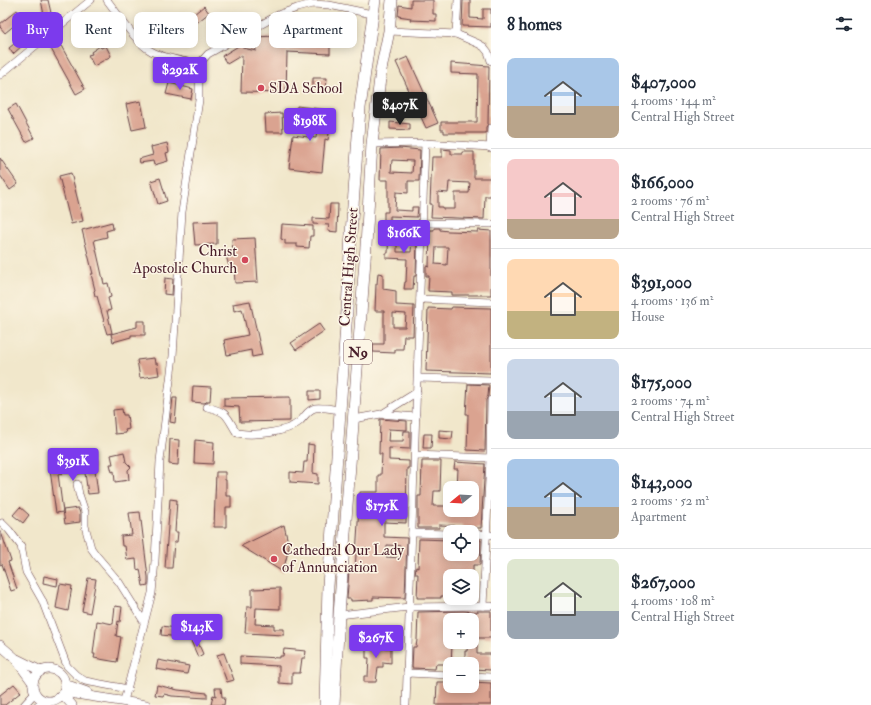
<!DOCTYPE html>
<meta charset="utf-8">
<style>
:root{--surface:#fff;--page:#f6f6f7;--text:#1f2937;--muted:#747a83;--line:#e0e1e3;--accent:#7c3aed}
body{margin:0;font-family:"IM FELL Double Pica",serif;background:var(--page);color:var(--text);height:100vh;display:flex;flex-direction:column;font-size:15px;white-space:nowrap}
*{box-sizing:border-box;margin:0}
p{font-size:13px;color:var(--muted)}
.icon{flex:none;width:22px;height:22px;fill:none;stroke:currentColor;stroke-width:2;stroke-linecap:round;stroke-linejoin:round}
.map{position:relative;flex:1;overflow:hidden}
.details{display:flex;flex-direction:column;background:var(--surface);width:380px}
.details>*{flex:none}
.banner{position:absolute;left:12px;top:12px;width:380px;height:36px;display:flex;gap:8px}
.needle{width:26px;rotate:252deg}
.buttons{position:absolute;left:443px;top:481px;display:grid;gap:8px}
.buttons a{display:grid;place-items:center;width:36px;height:36px;border-radius:8px;background:var(--surface);box-shadow:0 2px 10px #0003;font-size:20px}
.price{position:absolute;translate:-50% -34px;padding:0 9px;border-radius:4px;background:var(--accent);color:#fff;font-size:13px;line-height:26px;filter:drop-shadow(0 1px 2px #0008)}
.price::after{content:'';position:absolute;left:50%;top:24px;width:12px;height:9px;margin-left:-6px;background:inherit;clip-path:polygon(0 0,100% 0,50% 100%)}
.price.selected{background:#222;color:#fff}
ul{padding:0;list-style:none}
li{display:flex;align-items:center;gap:12px;height:100px;padding:0 16px}
li+li{border-top:1px solid var(--line)}
li span{display:grid;place-items:center;flex:none;width:112px;height:80px;border-radius:8px;color:#555}
li>.icon{margin-inline-start:auto}
span .icon{width:48px;height:48px;fill:#fffc;stroke-width:1}
li b{font-size:17px}
h2{display:flex;justify-content:space-between;align-items:center;height:48px;padding:0 16px;font-size:17px}
.pill{padding:0 14px;border-radius:8px;background:var(--surface);box-shadow:0 2px 10px #0003;font-size:14px;line-height:36px}
.pill.selected{background:var(--accent);color:#fff}
main{display:flex;flex:1;min-height:0}
.map>svg:first-child{display:block}
.building{fill:#daa390;fill-rule:evenodd}
.lines{fill:none;stroke-linecap:round;stroke-linejoin:round}
.minor-casing{stroke:#633d43;stroke-width:8}
.tertiary-casing{stroke:#633d43;stroke-width:10}
.trunk-casing{stroke:#633d43;stroke-width:12}
.minor{stroke:#fff;stroke-width:7}
.tertiary{stroke:#fff;stroke-width:9}
.trunk{stroke:#fff;stroke-width:11}
.poi-dot{fill:#d1495b;stroke:#fcf5e5;stroke-width:1.5}
.labels{text-anchor:middle;dominant-baseline:central;stroke-width:3;stroke-linejoin:round;paint-order:stroke}
.shield{fill:#fcf5e5;stroke:#7f5f63;stroke-width:1}
.shield-label{font-size:14px;font-weight:bold;fill:#4a1f2b}
.poi-label{font-size:15px;fill:#4a1f2b;stroke:#fcf5e5;text-anchor:start}
.street-label{font-size:15px;fill:#4a1f2b;stroke:#fcf5e5}
</style>
<main>
<div class="map">
<svg width="491" height="705" viewBox="0 0 491 705">
<rect width="100%" height="100%" fill="#fcf5e5"/>
<filter id="ink" filterUnits="userSpaceOnUse"><feTurbulence type="fractalNoise" baseFrequency=".025" numOctaves="2"/><feDisplacementMap in="SourceGraphic" scale="8" xChannelSelector="R" yChannelSelector="G"/><feConvolveMatrix kernelMatrix="1 2 1 2 8 2 1 2 1" color-interpolation-filters="sRGB"/></filter>
<filter id="wash" filterUnits="userSpaceOnUse"><feTurbulence type="fractalNoise" baseFrequency=".012" numOctaves="4" result="noise"/><feDisplacementMap in="SourceGraphic" scale="16" xChannelSelector="R" yChannelSelector="G"/><feGaussianBlur stdDeviation="0.9" result="paint"/><feColorMatrix in="noise" values="0 0 0 0 0 0 0 0 0 0 0 0 0 0 0 0 0 1.4 0 .05"/><feComposite in="paint" operator="in"/></filter>
<g filter="url(#wash)">
<rect width="100%" height="100%" fill="#f1e7cb"/>
<g id="blocks">
<g class="building">
<polygon points="41,0 48,0 51,13 44,15"/>
<polygon points="411,0 433,0 433,14 436,14 436,21 410,20 411,18 398,16 399,5 411,7"/>
<polygon points="463,0 470,0 470,18 483,19 483,9 491,9 491,27 462,26"/>
<polygon points="204,6 209,13 185,32 180,25"/>
<polygon points="17,10 28,24 22,29 17,23 5,33 0,27 0,24"/>
<polygon points="276,26 288,26 288,31 330,32 330,54 287,52 286,93 241,92 242,55 227,64 222,56 245,42 243,48 256,51 255,37 275,36"/>
<polygon points="19,40 23,45 13,54 9,48"/>
<polygon points="59,42 85,89 76,94 50,47"/>
<polygon points="100,46 101,48 106,46 111,56 94,66 88,55 92,54 91,52"/>
<polygon points="408,57 438,123 426,128 396,62"/>
<polygon points="451,63 489,66 488,124 486,127 486,133 444,133 444,130 441,130 441,122 477,122 478,74 451,73"/>
<polygon points="313,78 327,78 326,88 313,87"/>
<polygon points="169,83 193,89 191,99 166,94"/>
<polygon points="141,101 146,127 132,130 126,104"/>
<polygon points="16,104 34,138 26,142 8,109"/>
<polygon points="297,106 328,110 325,132 329,133 328,140 325,139 322,172 289,168 293,135 316,138 318,120 296,117"/>
<polygon points="282,113 283,132 266,132 265,114"/>
<polygon points="390,122 410,124 410,130 390,129"/>
<polygon points="167,143 169,152 166,153 168,161 154,165 153,161 140,163 139,159 153,155 151,147"/>
<path d="M400 148 420 150 419 181H408V193L396 192 395 210 412 211V207H418L417 217 390 216V225H384V212H388V180H380L381 149ZM392 160 413 161 412 173 391 172Z"/>
<path d="M442 149 451 150V154H463V152H474V178H491V196H485L484 219 431 217 432 204H430L432 157H442ZM449 182 470 183 469 193H455V209H443V207H438V192L448 193Z"/>
<polygon points="0,158 18,184 10,190 0,175"/>
<polygon points="71,173 83,221 71,224 59,176"/>
<polygon points="160,178 167,201 158,204 151,181"/>
<polygon points="330,204 338,204 337,232 328,231 329,225 313,224 313,218 329,219"/>
<polygon points="217,221 217,244 195,245 193,222"/>
<polygon points="112,222 113,229 106,231 107,237 94,240 104,284 108,283 111,297 108,298 111,310 107,311 112,333 107,334 103,321 104,321 97,296 95,296 94,291 95,290 91,274 93,274 82,230"/>
<polygon points="282,224 313,226 313,236 310,236 309,248 297,247 297,244 285,244 285,240 281,239"/>
<polygon points="389,228 413,229 412,236 397,235 397,252 411,252 412,240 417,240 416,276 414,276 413,289 404,289 405,282 406,282 407,259 386,258 386,253 388,253"/>
<path d="M434 228H440V230L448 231 478 232V230L491 231V295H452V292L428 291 429 276H426V266L429 267 430 230H434ZM436 247H448L447 265 435 264Z"/>
<polygon points="255,238 258,282 235,283 234,265 229,266 226,256 233,254 232,239"/>
<path d="M378 273 383 274V289L396 291V305L414 306 413 336H404L403 349H395V353L373 352V344H384V311H375L376 284H377ZM393 313 406 314 405 327H393Z"/>
<polygon points="165,278 173,279 172,295 164,294"/>
<polygon points="250,301 262,355 252,357 251,350 227,355 224,340 248,335 242,309 234,311 233,304"/>
<polygon points="452,307 491,308 491,373 426,371 428,308 451,309"/>
<polygon points="137,321 145,321 145,335 131,335 131,337 113,342 111,334 137,327"/>
<polygon points="319,324 324,331 296,350 291,343"/>
<polygon points="154,358 155,363 157,363 159,375 140,378 137,360"/>
<polygon points="468,384 489,385 488,396 486,400 485,451 467,450 468,414 466,414"/>
<polygon points="193,386 211,387 210,401 207,401 207,402 204,403 192,402"/>
<polygon points="309,391 320,391 320,399 309,400"/>
<polygon points="290,397 290,421 240,422 239,407 224,406 224,398"/>
<polygon points="173,398 177,398 175,423 170,422"/>
<polygon points="122,409 123,415 127,415 129,429 125,430 126,433 115,434 113,410"/>
<path d="M380 419 407 421V430L389 429 388 441H403L404 431H410V449L389 448V460L409 461V468H407L406 523 384 522V537L407 538 405 598 373 597V600L351 601V599H347L349 569 355 570 360 492H378V475H381L382 454H379ZM387 545 401 546V558L386 557Z"/>
<polygon points="439,430 453,431 452,439 439,438"/>
<polygon points="424,434 432,434 431,448 423,448"/>
<polygon points="170,439 179,440 178,465 169,464"/>
<polygon points="195,440 214,442 213,464 194,463"/>
<polygon points="308,444 314,445 313,473 318,474 318,484 290,482 290,472 303,473 304,462 307,462"/>
<polygon points="124,452 126,462 131,467 128,470 129,480 115,482 114,471 112,472 110,464 113,464 111,455"/>
<polygon points="422,461 441,461 440,491 434,491 433,506 449,506 449,513 464,514 464,510 472,510 472,488 457,488 458,469 454,469 455,462 485,464 481,528 463,528 463,526 439,525 439,528 418,528 418,496 421,496"/>
<polygon points="94,463 98,493 88,494 85,473 76,474 76,472 58,474 63,512 56,513 50,470"/>
<polygon points="216,472 225,472 225,480 226,480 226,496 231,496 231,507 226,507 226,527 214,527"/>
<polygon points="170,499 177,500 175,532 178,532 177,542 174,542 172,568 165,568"/>
<polygon points="20,507 29,515 23,523 13,515"/>
<polygon points="78,508 80,513 80,522 65,524 63,510"/>
<polygon points="140,512 148,577 148,585 143,586 140,569 137,570 136,559 127,560 125,546 122,546 121,536 132,535 129,513"/>
<polygon points="284,525 289,547 283,572 241,546"/>
<polygon points="0,532 1,532 11,561 8,562 17,589 11,591 2,564 0,565"/>
<polygon points="419,539 450,540 450,554 472,554 472,540 481,540 480,565 473,565 473,576 450,576 450,596 441,596 441,598 417,598 418,574 415,574 416,567 418,568"/>
<polygon points="44,576 58,579 57,586 43,583"/>
<polygon points="88,578 96,579 90,613 82,611"/>
<polygon points="60,584 72,586 68,611 56,608"/>
<polygon points="280,588 280,609 256,608 255,624 274,625 274,629 284,629 284,635 245,633 247,607 252,607 252,589"/>
<polygon points="115,606 122,607 120,622 118,621 116,636 121,637 117,662 94,658 95,654 93,654 97,621 113,624"/>
<polygon points="463,611 477,612 477,611 491,611 491,638 472,638 472,620 447,620 446,635 450,635 450,645 452,645 451,664 436,664 435,669 412,668 413,647 416,647 417,640 418,612"/>
<polygon points="162,626 190,630 189,638 161,635"/>
<polygon points="196,638 203,654 198,657 191,641"/>
<polygon points="369,639 383,640 383,648 391,648 391,663 383,662 383,667 378,667 376,682 364,682 364,676 368,676 369,658 366,658 366,647 369,647"/>
<polygon points="468,643 477,643 477,654 491,654 491,670 472,669 472,664 465,664 465,651 467,651"/>
<polygon points="284,649 306,651 305,658 302,658 300,673 292,673 292,684 279,683 279,666 240,664 240,656 280,658 280,656 283,656"/>
<polygon points="224,653 234,680 227,682 217,655"/>
<polygon points="158,660 189,666 187,674 156,669"/>
<polygon points="437,682 450,682 450,686 472,686 472,682 491,683 491,705 436,705"/>
<polygon points="14,684 21,692 5,705 0,705 0,695"/>
<polygon points="157,685 178,690 207,693 207,698 172,696 164,694 163,696 155,695"/>
<polygon points="215,688 221,688 222,697 225,697 224,705 211,705 213,695 216,696"/>
</g>
</g>
</g>
<g filter="url(#ink)">
<use href="#blocks" fill-opacity="0" stroke="#633d43" stroke-width="1"/>
<g class="lines">
<defs>
<g id="minor">
<path d="M107 0C118 14 136 43 151 51 165 59 184 61 199 64V100L182 212 173 356 160 461 155 561 152 593 124 701"/>
<polyline points="389,31 456,34 479,44 484,47 488,52 491,61"/>
<polyline points="456,34 458,0"/>
<polyline points="199,64 208,54 224,45 280,14 297,8 312,4 329,5 372,14"/>
<polyline points="0,75 91,0"/>
<polyline points="372,144 425,143 491,147"/>
<polyline points="490,148 491,128"/>
<polyline points="422,223 491,224"/>
<polyline points="420,299 491,302"/>
<polyline points="418,378 491,380"/>
<path d="M207 407C229 413 225 414 237 433 253 436 286 433 299 422 305 417 307 410 315 408 322 407 332 409 340 410"/>
<polyline points="382,414 417,392"/>
<polyline points="354,419 381,414 416,417"/>
<polyline points="415,455 491,458"/>
<polyline points="77,484 79,494 85,512 85,526 91,548 96,555 119,582 144,622"/>
<polyline points="2,523 9,530 21,546 26,572 42,600 67,666 76,675 85,681 128,689"/>
<polyline points="412,533 450,534"/>
<polyline points="472,534 491,535"/>
<polyline points="483,606 490,458 491,400"/>
<polyline points="339,615 409,607 491,606"/>
<polyline points="407,673 450,675"/>
<polyline points="472,676 491,677"/>
<polyline points="24,705 35,693"/>
<polyline points="38,705 47,701"/>
<polyline points="406,705 425,143"/>
</g>
<g id="tertiary">
<polyline points="0,645 14,657 33,683"/>
<polyline points="17,659 41,671"/>
<circle cx="49" cy="685" r="16"/>
<polyline points="65,684 87,692"/>
<polyline points="63,692 146,705"/>
<polyline points="62,694 72,705"/>
</g>
<g id="trunk">
<polyline points="325,705 328,586 347,310 351,234 360,108 375,0"/>
<polyline points="334,705 339,615 366,246 372,144 381,70 389,31 392,0"/>
</g>
</defs>
<use href="#minor" class="minor-casing"/>
<use href="#tertiary" class="tertiary-casing"/>
<use href="#trunk" class="trunk-casing"/>
<use href="#minor" class="minor"/>
<use href="#tertiary" class="tertiary"/>
<use href="#trunk" class="trunk"/>
</g>
</g>
<g class="poi-dot">
<circle cx="261" cy="88" r="4"/>
<circle cx="245" cy="260" r="4"/>
<circle cx="274" cy="559" r="4"/>
</g>
<g class="labels">
<rect class="shield" x="344" y="340" width="28" height="24" rx="3"/>
<g class="shield-label">
<text x="358" y="352">N9</text>
</g>
<g class="poi-label">
<text x="269" y="88">SDA School</text>
<text x="237" y="251" text-anchor="end">Christ<tspan x="237" dy="17">Apostolic Church</tspan></text>
<text x="282" y="550">Cathedral Our Lady<tspan x="282" dy="17">of Annunciation</tspan></text>
</g>
<g class="street-label">
<text transform="translate(349 267) rotate(-86)">Central High Street</text>
</g>
</g>
</svg>
<div class="buttons">
<a><svg class="needle" viewBox="-14 -14 28 28"><path d="M0-13l5 13h-10z" fill="#e53935"/><path d="M0 13l5-13h-10z" fill="#747a83"/></svg></a>
<a><svg class="icon" aria-label="locate" viewBox="0 0 24 24"><circle cx="12" cy="12" r="6"/><path d="M12 2v4M12 18v4M2 12h4M18 12h4"/></svg></a>
<a><svg class="icon" aria-label="layers" viewBox="0 0 24 24"><path d="M12 4l9 5-9 5-9-5zM3 14l9 5 9-5"/></svg></a>
<a>+</a>
<a>−</a>
</div>
<b class="price" style="left:180px;top:91px">$292K</b>
<b class="price selected" style="left:400px;top:126px">$407K</b>
<b class="price" style="left:310px;top:142px">$198K</b>
<b class="price" style="left:404px;top:254px">$166K</b>
<b class="price" style="left:73px;top:482px">$391K</b>
<b class="price" style="left:382px;top:527px">$175K</b>
<b class="price" style="left:197px;top:648px">$143K</b>
<b class="price" style="left:376px;top:659px">$267K</b>
<div class="banner">
<a class="pill selected">Buy</a>
<a class="pill">Rent</a>
<a class="pill">Filters</a>
<a class="pill">New</a>
<a class="pill">Apartment</a>
</div>
</div>
<section class="details">
<h2>8 homes<svg class="icon" aria-label="filters" viewBox="0 0 24 24"><path d="M4 7h16M4 17h16"/><circle cx="9" cy="7" r="2"/><circle cx="15" cy="17" r="2"/></svg></h2>
<ul>
<li><span style="background:linear-gradient(#a9c7e8 60%,#b9a48a 0)"><svg class="icon" aria-label="home" viewBox="0 0 24 24"><path d="M3 11l9-7 9 7M6 9v11h12V9"/></svg></span><div><b>$407,000</b><p>4 rooms · 144 m²</p><p>Central High Street</p></div></li>
<li><span style="background:linear-gradient(#f6c9c9 75%,#b9a48a 0)"><svg class="icon" aria-label="home" viewBox="0 0 24 24"><path d="M3 11l9-7 9 7M6 9v11h12V9"/></svg></span><div><b>$166,000</b><p>2 rooms · 76 m²</p><p>Central High Street</p></div></li>
<li><span style="background:linear-gradient(#ffd9b3 65%,#c2b280 0)"><svg class="icon" aria-label="home" viewBox="0 0 24 24"><path d="M3 11l9-7 9 7M6 9v11h12V9"/></svg></span><div><b>$391,000</b><p>4 rooms · 136 m²</p><p>House</p></div></li>
<li><span style="background:linear-gradient(#c9d6e8 65%,#9aa5b1 0)"><svg class="icon" aria-label="home" viewBox="0 0 24 24"><path d="M3 11l9-7 9 7M6 9v11h12V9"/></svg></span><div><b>$175,000</b><p>2 rooms · 74 m²</p><p>Central High Street</p></div></li>
<li><span style="background:linear-gradient(#a9c7e8 60%,#b9a48a 0)"><svg class="icon" aria-label="home" viewBox="0 0 24 24"><path d="M3 11l9-7 9 7M6 9v11h12V9"/></svg></span><div><b>$143,000</b><p>2 rooms · 52 m²</p><p>Apartment</p></div></li>
<li><span style="background:linear-gradient(#dfe7d0 65%,#9aa5b1 0)"><svg class="icon" aria-label="home" viewBox="0 0 24 24"><path d="M3 11l9-7 9 7M6 9v11h12V9"/></svg></span><div><b>$267,000</b><p>4 rooms · 108 m²</p><p>Central High Street</p></div></li>
</ul>
</section>
</main>
